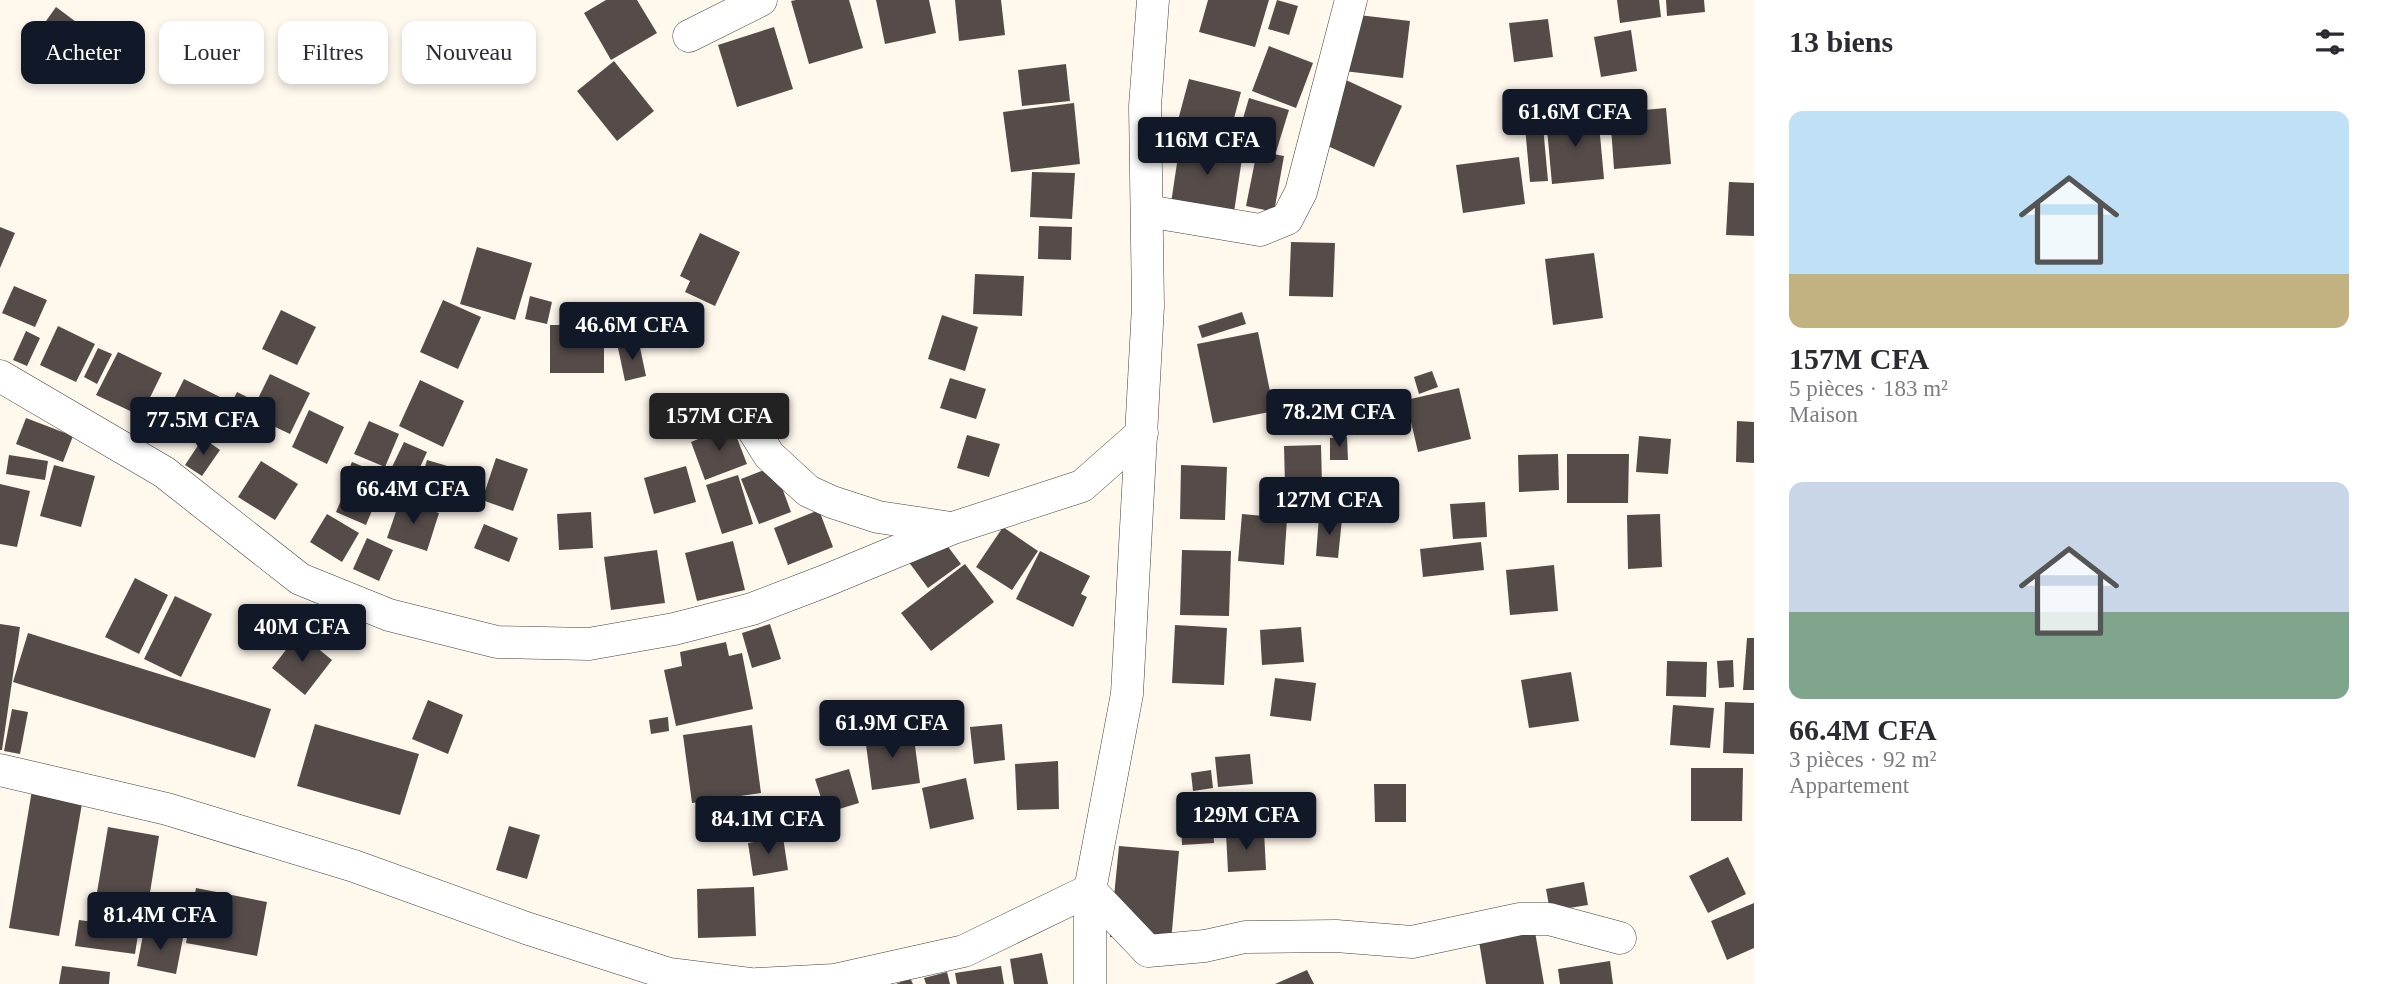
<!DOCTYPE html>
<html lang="fr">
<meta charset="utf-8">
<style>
:root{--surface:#fff;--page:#f7f7f7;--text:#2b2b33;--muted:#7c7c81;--accent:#111827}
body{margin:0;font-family:"Times New Roman",serif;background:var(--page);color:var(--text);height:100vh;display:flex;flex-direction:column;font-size:26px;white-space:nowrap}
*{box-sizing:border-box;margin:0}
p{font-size:23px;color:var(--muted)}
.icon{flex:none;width:38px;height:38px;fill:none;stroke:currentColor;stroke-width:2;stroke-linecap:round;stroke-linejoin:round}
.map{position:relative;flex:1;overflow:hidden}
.sheet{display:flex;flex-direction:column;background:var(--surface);width:630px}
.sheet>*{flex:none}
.banner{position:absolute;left:21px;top:21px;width:665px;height:63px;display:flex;gap:14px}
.price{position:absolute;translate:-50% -60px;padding:0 16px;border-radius:7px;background:var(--accent);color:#fff;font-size:23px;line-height:46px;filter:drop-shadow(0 2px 4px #0008)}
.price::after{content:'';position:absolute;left:50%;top:42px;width:21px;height:16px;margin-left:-10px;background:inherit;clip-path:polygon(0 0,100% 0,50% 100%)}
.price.active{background:#222;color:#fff}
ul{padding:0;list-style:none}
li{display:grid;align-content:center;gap:14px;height:371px;padding:0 35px}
li span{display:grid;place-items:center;height:217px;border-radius:14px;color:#555}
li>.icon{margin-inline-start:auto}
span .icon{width:126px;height:126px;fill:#fffc;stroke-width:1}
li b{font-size:30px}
h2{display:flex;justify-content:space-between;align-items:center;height:84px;padding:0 35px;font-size:30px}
.chip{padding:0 24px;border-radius:14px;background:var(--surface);box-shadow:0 4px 10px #0003;font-size:24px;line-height:63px}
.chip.active{background:var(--accent);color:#fff}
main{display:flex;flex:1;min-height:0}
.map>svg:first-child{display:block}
.building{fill:#554c4a}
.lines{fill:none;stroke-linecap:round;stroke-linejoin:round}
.minor-casing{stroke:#404040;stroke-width:33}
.minor{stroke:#fff;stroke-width:32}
</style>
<main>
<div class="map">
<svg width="1754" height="984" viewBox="0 0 1754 984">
<rect width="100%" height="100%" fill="#fff8ed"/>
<g class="building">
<polygon points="606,0 637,0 657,33 611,60 584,13"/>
<polygon points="796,0 849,0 863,48 809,64 791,1"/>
<polygon points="876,0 929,0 936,33 885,44"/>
<polygon points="955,0 1001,0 1005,35 959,41"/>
<polygon points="1208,0 1269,0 1255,47 1199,32"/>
<polygon points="1277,0 1298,6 1289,35 1268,29"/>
<polygon points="1617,0 1659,0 1661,17 1620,23"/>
<polygon points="1666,0 1704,0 1705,12 1667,16"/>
<polygon points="56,7 95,36 71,67 33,39"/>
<polygon points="1350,14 1410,21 1403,78 1344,71"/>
<polygon points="1548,19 1553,57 1514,62 1509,23"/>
<polygon points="774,27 793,89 737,107 718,45"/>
<polygon points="1631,30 1637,71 1601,77 1594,37"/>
<polygon points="1269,46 1313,63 1296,108 1252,91"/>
<polygon points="614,61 654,111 617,141 577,91"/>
<polygon points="1066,64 1070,101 1022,106 1018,70"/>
<polygon points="1189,79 1241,92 1229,137 1177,124"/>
<polygon points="1346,80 1402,106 1374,167 1319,142"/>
<polygon points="1249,98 1289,110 1276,152 1237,139"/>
<polygon points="1074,103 1080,164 1011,172 1003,112"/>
<polygon points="1666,108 1671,164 1614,169 1610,113"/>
<polygon points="1598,113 1604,179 1552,184 1546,118"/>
<polygon points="1543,126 1548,181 1530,182 1525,127"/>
<polygon points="1181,136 1244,145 1233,219 1170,210"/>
<polygon points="1257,151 1284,156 1274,212 1246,206"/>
<polygon points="1519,157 1525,204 1463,213 1456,165"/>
<polygon points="1032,172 1075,173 1072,219 1030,217"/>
<polygon points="1729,182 1754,183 1754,236 1726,235"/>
<polygon points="1039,226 1072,227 1071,260 1038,259"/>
<polygon points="0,227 15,233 0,268"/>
<polygon points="700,233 740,252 715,306 685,292 690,281 680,276"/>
<polygon points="1291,242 1335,243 1333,297 1289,296"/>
<polygon points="477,247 532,263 515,320 460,304"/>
<polygon points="1594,253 1603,318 1553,325 1545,259"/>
<polygon points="975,274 1024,276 1022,316 973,314"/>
<polygon points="14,286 47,300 35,327 2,313"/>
<polygon points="530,296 552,302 547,324 525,319"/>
<polygon points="443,300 481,317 458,369 420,352"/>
<polygon points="281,310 316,327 297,365 262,349"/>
<polygon points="1242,312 1246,324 1202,338 1198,326"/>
<polygon points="942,315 978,327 965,371 928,359"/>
<rect x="550" y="325" width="54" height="48"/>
<polygon points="58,326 95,344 76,382 40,365"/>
<polygon points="26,331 40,338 27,366 13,360"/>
<polygon points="1258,332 1274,411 1213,423 1197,344"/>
<polygon points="639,343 646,376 625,381 618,348"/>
<polygon points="98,348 112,354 97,384 84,377"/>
<polygon points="118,352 162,373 141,416 96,395"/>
<polygon points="1432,371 1438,387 1419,394 1414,377"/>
<polygon points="270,374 310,393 290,434 250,415"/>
<polygon points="950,378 986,389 976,419 940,408"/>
<polygon points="184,379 220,397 200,437 164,419"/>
<polygon points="420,380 464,401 443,447 399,426"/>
<polygon points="1459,388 1471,439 1418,452 1406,400"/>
<polygon points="237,392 253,400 240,426 224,418"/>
<polygon points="309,410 344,427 327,464 292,447"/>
<polygon points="26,418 73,436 63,462 16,444"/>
<polygon points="369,421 399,434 385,467 354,454"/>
<polygon points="1737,421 1754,422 1754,463 1736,462"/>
<polygon points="732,425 747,464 705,480 691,442"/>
<polygon points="967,435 1000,444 989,477 957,468"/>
<polygon points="1639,436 1671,439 1668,474 1636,472"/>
<polygon points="1347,437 1348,460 1330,460 1330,438"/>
<polygon points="203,438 220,450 202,476 185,465"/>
<polygon points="404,442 427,452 415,478 392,467"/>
<polygon points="1321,445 1322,484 1285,485 1284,446"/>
<polygon points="1558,454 1559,490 1519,492 1518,455"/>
<polygon points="1567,454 1629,454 1628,503 1567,503"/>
<polygon points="9,455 48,461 45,480 6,474"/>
<polygon points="496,458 528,469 513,511 482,500"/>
<polygon points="427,460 461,470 449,510 415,500"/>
<polygon points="261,461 298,484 275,520 238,497"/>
<polygon points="352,462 381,474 372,498 342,485"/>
<polygon points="54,465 95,476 81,527 40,516"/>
<polygon points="1181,465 1227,467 1225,520 1180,519"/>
<polygon points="686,466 696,502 654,514 644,478"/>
<polygon points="774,466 791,512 759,524 741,479"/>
<polygon points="738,475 753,524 722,534 706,485"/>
<polygon points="0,484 30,491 17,547 0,544"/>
<polygon points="345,491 375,503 366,525 336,512"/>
<polygon points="400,500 439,513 427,551 387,538"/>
<polygon points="1485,502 1487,537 1453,539 1450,504"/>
<polygon points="819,510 833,547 788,565 774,528"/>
<polygon points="591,512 593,548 559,550 557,514"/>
<polygon points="327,514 359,533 342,562 310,542"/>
<polygon points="1242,514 1287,518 1284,565 1238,561"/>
<polygon points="1660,514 1662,567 1628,569 1627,515"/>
<polygon points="1319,516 1342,519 1338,558 1316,556"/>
<polygon points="484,524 518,538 509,562 474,548"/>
<polygon points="1003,527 1038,551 1012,590 976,567"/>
<polygon points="940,536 961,564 928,588 908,561"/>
<polygon points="367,538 393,550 379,581 353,569"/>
<polygon points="733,541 745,590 697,601 685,553"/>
<polygon points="1481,542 1484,570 1423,577 1420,549"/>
<polygon points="657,550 665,603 611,610 604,557"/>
<polygon points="1182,550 1231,551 1229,616 1180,615"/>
<polygon points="1040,551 1090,576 1081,594 1087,597 1073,627 1016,599"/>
<polygon points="965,564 994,602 931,651 901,613"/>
<polygon points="1554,565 1558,611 1510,615 1506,570"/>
<polygon points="135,578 168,595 139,654 105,637"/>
<polygon points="175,596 212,614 181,677 144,659"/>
<polygon points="0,624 20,627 2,750 0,750"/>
<polygon points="770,624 781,659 752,668 742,633"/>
<polygon points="1175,625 1227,628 1224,685 1172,683"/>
<polygon points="1301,627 1304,662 1262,665 1260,630"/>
<polygon points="28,633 271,709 255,758 13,682"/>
<polygon points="299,633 332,660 305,695 272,668"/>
<polygon points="1747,638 1754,638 1754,690 1743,690"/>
<polygon points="726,642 729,656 742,653 753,709 676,726 664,670 682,666 680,652"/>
<polygon points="1733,660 1734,687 1719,688 1717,661"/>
<polygon points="1667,661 1707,662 1706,697 1666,696"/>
<polygon points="1571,672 1579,721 1529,728 1521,680"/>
<polygon points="1275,678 1316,683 1311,721 1270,716"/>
<polygon points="428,700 463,715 448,754 412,739"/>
<polygon points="1725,702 1754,703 1754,754 1723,753"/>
<polygon points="1673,705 1714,708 1710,748 1670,745"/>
<polygon points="12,709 28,712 20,754 4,751"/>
<polygon points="668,717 669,731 651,734 649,720"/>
<polygon points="315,724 419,754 400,815 297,786"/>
<polygon points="1002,724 1005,760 974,764 970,727"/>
<polygon points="752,725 761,793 692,803 683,735"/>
<polygon points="913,731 920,783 872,790 865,737"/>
<polygon points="1250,754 1253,784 1218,787 1215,757"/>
<polygon points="1058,761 1059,809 1017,810 1015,764"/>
<polygon points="1691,768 1743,768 1742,821 1691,821"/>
<polygon points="849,769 859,803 826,813 815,779"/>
<polygon points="1211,770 1213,788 1193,791 1191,773"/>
<polygon points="966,778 974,819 930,829 922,788"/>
<polygon points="1374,784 1406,784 1406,822 1375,822"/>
<polygon points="32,790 83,798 59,936 9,928"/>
<polygon points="1212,798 1214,843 1182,845 1180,800"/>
<polygon points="509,826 540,835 527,879 496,870"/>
<polygon points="108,827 159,836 145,924 93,916"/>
<polygon points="1264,831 1266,870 1228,872 1226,833"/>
<polygon points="783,837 788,870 753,876 748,843"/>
<polygon points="1119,846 1179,851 1171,942 1110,937"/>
<polygon points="1728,857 1746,894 1708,913 1689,876"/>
<polygon points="1584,882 1588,905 1550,911 1546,889"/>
<polygon points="754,887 756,936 698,938 697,889"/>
<polygon points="196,888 267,902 257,956 186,943"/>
<polygon points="1754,903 1754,948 1727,960 1711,921"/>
<polygon points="79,920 139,928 135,954 75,946"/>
<polygon points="1534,926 1544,984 1486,984 1478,935"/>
<polygon points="144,930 183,938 176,974 137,966"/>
<polygon points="1042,953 1048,984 1014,984 1010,959"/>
<polygon points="1610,961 1613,984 1560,984 1558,969"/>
<polygon points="62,966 110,972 109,984 59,984"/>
<polygon points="1001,966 1004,984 957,984 955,973"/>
<polygon points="1307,970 1314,984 1275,984"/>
<polygon points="947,972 950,984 926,984 924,978"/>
<polygon points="910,978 913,984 896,984"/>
</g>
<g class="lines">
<defs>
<g id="minor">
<polyline points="689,36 761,0"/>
<polyline points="1147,211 1260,230 1287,219 1301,192 1351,0"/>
<polyline points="0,376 164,472 300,579 389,615 497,642 589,644 674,629 752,609 825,581 953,528 1082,486 1142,433"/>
<polyline points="747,420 769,455 808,491 832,502 878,517 951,528"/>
<polyline points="0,770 167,809 354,866 526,928 669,974 750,984"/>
<polyline points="1090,890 1148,951 1205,946 1245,937 1336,936 1412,942 1520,919 1549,919 1620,938"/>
<polyline points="757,984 834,980 964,951 1090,890"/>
<polyline points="1090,984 1090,890 1127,694 1148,306 1145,106 1153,0"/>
</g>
</defs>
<use href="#minor" class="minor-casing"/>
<use href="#minor" class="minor"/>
</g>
</svg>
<b class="price" style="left:1575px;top:149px">61.6M CFA</b>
<b class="price" style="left:1207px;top:177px">116M CFA</b>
<b class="price" style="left:632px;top:362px">46.6M CFA</b>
<b class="price" style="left:1339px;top:449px">78.2M CFA</b>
<b class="price active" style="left:719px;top:453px">157M CFA</b>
<b class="price" style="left:203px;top:457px">77.5M CFA</b>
<b class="price" style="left:413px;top:526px">66.4M CFA</b>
<b class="price" style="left:1329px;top:537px">127M CFA</b>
<b class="price" style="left:302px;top:664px">40M CFA</b>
<b class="price" style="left:892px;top:760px">61.9M CFA</b>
<b class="price" style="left:1246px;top:852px">129M CFA</b>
<b class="price" style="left:768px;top:856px">84.1M CFA</b>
<b class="price" style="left:160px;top:952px">81.4M CFA</b>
<div class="banner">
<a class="chip active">Acheter</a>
<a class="chip">Louer</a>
<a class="chip">Filtres</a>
<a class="chip">Nouveau</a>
</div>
</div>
<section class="sheet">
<h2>13 biens<svg class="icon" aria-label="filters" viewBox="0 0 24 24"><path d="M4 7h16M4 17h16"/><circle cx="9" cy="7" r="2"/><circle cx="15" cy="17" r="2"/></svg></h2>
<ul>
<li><span style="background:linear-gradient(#bfe0f5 75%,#c2b280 0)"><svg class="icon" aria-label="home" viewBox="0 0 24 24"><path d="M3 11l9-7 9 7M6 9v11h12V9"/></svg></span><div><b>157M CFA</b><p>5 pièces · 183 m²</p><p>Maison</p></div></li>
<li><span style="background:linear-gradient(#c9d6e8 60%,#7fa58c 0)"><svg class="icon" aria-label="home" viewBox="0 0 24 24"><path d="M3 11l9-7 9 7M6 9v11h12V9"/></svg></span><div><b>66.4M CFA</b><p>3 pièces · 92 m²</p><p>Appartement</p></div></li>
</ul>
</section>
</main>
